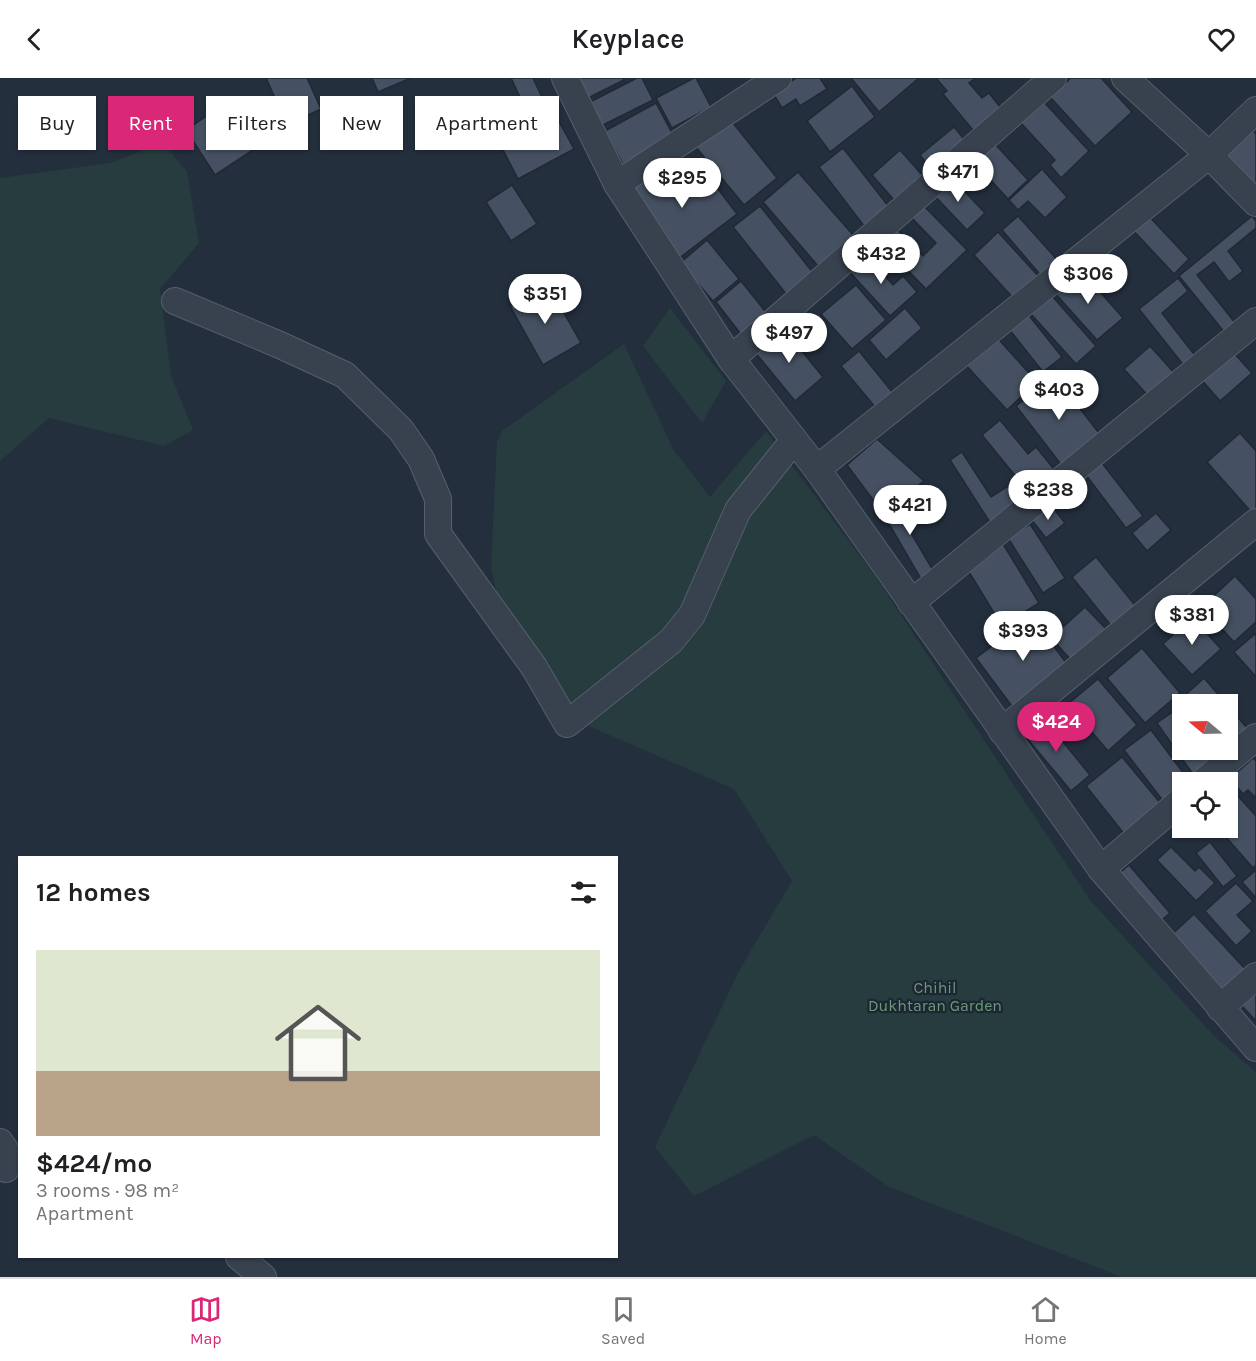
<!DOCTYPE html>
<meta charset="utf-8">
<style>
:root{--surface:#fff;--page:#f2f2f2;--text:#202124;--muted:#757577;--line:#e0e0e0;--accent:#db2777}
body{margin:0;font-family:Karla,sans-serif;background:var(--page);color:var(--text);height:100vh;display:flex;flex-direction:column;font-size:22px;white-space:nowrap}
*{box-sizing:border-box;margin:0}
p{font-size:20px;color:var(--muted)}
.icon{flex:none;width:33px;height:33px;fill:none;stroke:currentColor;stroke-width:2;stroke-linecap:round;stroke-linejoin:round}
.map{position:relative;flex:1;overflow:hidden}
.drawer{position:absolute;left:18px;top:778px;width:600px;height:402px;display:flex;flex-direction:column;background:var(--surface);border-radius:0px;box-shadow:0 2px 4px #0004}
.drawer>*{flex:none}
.hud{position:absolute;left:18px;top:18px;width:600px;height:54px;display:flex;gap:12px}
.needle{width:39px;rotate:289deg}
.controls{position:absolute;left:1172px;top:616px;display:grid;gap:12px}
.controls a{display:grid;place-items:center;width:66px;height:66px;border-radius:0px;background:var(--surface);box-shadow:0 2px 4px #0004;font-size:30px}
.price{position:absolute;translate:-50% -51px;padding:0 14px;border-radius:21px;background:#fff;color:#222;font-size:20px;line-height:39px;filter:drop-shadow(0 2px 3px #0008)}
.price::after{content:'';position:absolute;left:50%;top:36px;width:18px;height:14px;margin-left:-9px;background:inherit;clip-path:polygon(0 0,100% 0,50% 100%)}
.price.current{background:var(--accent);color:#fff}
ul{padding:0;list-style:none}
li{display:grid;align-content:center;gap:12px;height:318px;padding:0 18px}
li+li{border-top:2px solid var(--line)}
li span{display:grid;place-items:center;height:186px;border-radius:0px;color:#555}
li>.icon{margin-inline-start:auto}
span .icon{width:108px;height:108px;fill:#fffc;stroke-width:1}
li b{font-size:26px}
h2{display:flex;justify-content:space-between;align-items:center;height:72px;padding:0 18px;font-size:26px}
.chip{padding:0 21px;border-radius:0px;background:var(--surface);box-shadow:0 2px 4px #0004;font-size:21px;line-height:54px}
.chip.current{background:var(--accent);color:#fff}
header{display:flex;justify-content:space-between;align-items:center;height:78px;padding:0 18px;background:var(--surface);font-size:27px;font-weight:600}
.tabs{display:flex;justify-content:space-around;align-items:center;height:84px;border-top:2px solid var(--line);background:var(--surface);font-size:16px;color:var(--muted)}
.tabs a{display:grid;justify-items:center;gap:3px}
.tabs .current{color:var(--accent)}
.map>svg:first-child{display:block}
.green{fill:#263c3f}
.building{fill:#455162;stroke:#1f2835;stroke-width:1.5}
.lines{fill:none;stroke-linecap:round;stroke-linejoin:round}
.minor-casing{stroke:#565f6c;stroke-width:28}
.minor{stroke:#38414e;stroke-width:26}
.labels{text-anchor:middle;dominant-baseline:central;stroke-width:4.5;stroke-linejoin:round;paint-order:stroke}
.park-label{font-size:16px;fill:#6b9a76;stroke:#1d2633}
</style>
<header><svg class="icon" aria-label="back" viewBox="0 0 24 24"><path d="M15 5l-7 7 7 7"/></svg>Keyplace<svg class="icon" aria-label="heart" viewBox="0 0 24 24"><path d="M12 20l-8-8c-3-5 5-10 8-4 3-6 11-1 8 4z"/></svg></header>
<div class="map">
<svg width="1256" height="1199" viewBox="0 0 1256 1199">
<rect width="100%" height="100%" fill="#242f3e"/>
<g class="green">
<polygon points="163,65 187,94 199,165 160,211 171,298 193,352 164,368 49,340 0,383 0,100 110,85"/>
<polygon points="670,230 726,303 702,345 643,268"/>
<polygon points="624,266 673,371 710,419 766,353 875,498 1090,822 1214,958 1256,994 1256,1199 1122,1199 889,1109 814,1057 694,1118 655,1069 739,893 792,803 734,711 577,643 501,536 491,489 497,364 502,353"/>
</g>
<g class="building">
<polygon points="266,0 307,0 321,31 287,47"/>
<polygon points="372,0 411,0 378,14"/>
<polygon points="511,0 533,0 545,26 527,34"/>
<polygon points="578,0 623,0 624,2 588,20"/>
<polygon points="637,0 642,0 653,22 601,48 590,24"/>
<polygon points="694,0 696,0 711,29 672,50 656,20"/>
<polygon points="796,0 820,0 827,11 800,28 796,21 782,30 773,15"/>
<polygon points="851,0 919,0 879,34"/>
<polygon points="936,0 976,0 969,5 982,20 989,15 1004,34 977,57 943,16 947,13"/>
<polygon points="1071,0 1101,0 1132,34 1095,68 1050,19"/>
<polygon points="852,8 875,39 830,74 807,43"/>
<polygon points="1043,23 1089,73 1061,100 1050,87 1055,82 1020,44"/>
<polygon points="656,25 674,59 623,86 605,53"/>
<polygon points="223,27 253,72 215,97 186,52"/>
<polygon points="556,38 574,71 518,101 501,68"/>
<polygon points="729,40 777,100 744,127 695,68"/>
<polygon points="1247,47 1256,56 1256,106 1254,108 1220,73"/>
<polygon points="954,49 969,67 935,96 920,77"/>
<polygon points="995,66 1028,102 1008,121 975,85"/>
<polygon points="843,70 889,129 864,148 819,89"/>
<polygon points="900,72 923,98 895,123 872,97"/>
<polygon points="673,84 699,118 715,107 737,136 678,181 630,112"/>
<polygon points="1042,91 1067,119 1045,140 1028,123 1018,132 1009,122"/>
<polygon points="798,94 853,157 818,188 763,124"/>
<polygon points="950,98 985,135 967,152 932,115"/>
<polygon points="512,107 537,146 511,163 486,124"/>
<polygon points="920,124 967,172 926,211 891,175 885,181 872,167 892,146 923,178 936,165 908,136"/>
<polygon points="760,128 814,196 787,217 733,149"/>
<polygon points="1145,134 1189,181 1174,196 1130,149"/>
<polygon points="1018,138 1061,186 1044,201 1002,152"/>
<polygon points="1252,138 1256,143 1256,150 1228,173 1243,193 1229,204 1214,184 1197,197 1236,246 1225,255 1179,198"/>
<polygon points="998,154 1040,200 1015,222 974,177"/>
<polygon points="707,162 739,201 713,223 680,185"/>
<polygon points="863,174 893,207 903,198 917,214 890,238 846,190"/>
<polygon points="1080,191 1123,240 1097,262 1054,214"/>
<polygon points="1178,200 1188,213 1162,235 1197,280 1185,289 1139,231"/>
<polygon points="741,203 769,238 743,259 716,224"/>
<polygon points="548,207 581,265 543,287 510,228"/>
<polygon points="856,207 886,242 852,271 821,236"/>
<polygon points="1052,218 1096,268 1076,286 1031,236"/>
<polygon points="905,230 922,250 886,282 869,262"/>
<polygon points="1027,235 1062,279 1043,294 1008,250"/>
<polygon points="783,250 823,299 795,323 754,273"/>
<polygon points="993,255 1037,304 1007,332 963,284"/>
<polygon points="1150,268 1177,298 1151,321 1124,291"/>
<polygon points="1231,272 1252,295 1220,323 1200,300"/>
<polygon points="859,273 893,315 875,329 841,288"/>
<polygon points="1055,298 1102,359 1063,389 1016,328"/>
<polygon points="1000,342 1028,376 1036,369 1057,395 1030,416 982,357"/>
<polygon points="1240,355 1256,373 1256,434 1253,436 1207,384"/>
<polygon points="877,361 924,403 883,435 847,387"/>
<polygon points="962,374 991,419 1008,408 1020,427 991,446 950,382"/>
<polygon points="1102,385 1143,438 1126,450 1086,397"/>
<polygon points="917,420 925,433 905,445 934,494 921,501 885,439"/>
<polygon points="1050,426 1065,445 1046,460 1031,441"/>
<polygon points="1156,435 1171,452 1147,473 1132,455"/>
<polygon points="1030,446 1065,500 1043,515 1008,460"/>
<polygon points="1003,466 1039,525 1002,548 966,489"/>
<polygon points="1096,479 1138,531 1113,550 1072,499"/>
<polygon points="1235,498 1256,521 1256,544 1234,564 1202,529"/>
<polygon points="1085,529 1106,551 1072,583 1051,560"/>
<polygon points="1032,538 1069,589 1014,631 976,580"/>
<polygon points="1192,539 1221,571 1192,597 1163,566"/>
<polygon points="1256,555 1256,599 1234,574"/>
<polygon points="1142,570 1180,615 1145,645 1107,600"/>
<polygon points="1204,600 1247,650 1227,668 1227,627 1187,627 1181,621"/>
<polygon points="1098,601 1137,647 1108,673 1068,626"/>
<polygon points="1181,628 1182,672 1213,672 1220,681 1195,699 1157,645"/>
<polygon points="1041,637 1090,697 1071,713 1021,653"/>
<polygon points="1151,652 1191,705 1182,705 1182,716 1167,728 1124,672"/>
<polygon points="1122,679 1162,727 1125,757 1086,708"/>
<polygon points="1253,680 1256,683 1256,720 1248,712 1243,716 1230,701"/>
<polygon points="1229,708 1256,738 1256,787 1253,790 1218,750 1227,750 1227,710"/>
<polygon points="1210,764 1237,798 1223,809 1196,775"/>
<polygon points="1171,769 1195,793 1199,789 1215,805 1196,823 1157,782"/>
<polygon points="1129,787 1170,835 1152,850 1111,802"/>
<polygon points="1256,792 1256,820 1242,804"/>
<polygon points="1236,805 1253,823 1237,837 1252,853 1236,868 1205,833"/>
<polygon points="1194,836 1248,894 1221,918 1167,861"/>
<polygon points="1256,914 1256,943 1242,928"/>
</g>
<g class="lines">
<defs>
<g id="minor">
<polyline points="565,0 617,106 731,281 817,391 1101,791 1256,970"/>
<polyline points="1125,0 1209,77 1256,125"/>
<polyline points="617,106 778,0"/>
<polyline points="175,223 280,267 345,297 401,352 421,381 438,421 438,456 534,589 567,646 671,563 692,537 738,432 794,362"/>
<polyline points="731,281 1053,0"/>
<polyline points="817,391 1209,77 1256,32"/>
<polyline points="911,525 1256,243"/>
<polyline points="1002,653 1256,444"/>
<polyline points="1202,705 1256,659"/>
<polyline points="1101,791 1182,722"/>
<polyline points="1220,930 1256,898"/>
<polyline points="0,1064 6,1073 6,1091"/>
<polyline points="239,1179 263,1199"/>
</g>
</defs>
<use href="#minor" class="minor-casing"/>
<use href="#minor" class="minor"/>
</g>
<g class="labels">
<g class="park-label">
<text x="935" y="909">Chihil<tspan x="935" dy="18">Dukhtaran Garden</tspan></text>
</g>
</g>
</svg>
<div class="controls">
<a><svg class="needle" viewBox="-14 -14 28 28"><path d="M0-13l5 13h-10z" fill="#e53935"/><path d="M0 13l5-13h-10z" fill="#757577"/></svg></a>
<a><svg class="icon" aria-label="locate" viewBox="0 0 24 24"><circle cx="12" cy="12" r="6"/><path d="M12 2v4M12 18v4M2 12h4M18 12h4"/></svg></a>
</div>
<b class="price" style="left:958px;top:125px">$471</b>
<b class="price" style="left:682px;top:131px">$295</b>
<b class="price" style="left:881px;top:207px">$432</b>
<b class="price" style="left:1088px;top:227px">$306</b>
<b class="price" style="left:545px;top:247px">$351</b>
<b class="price" style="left:789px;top:286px">$497</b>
<b class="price" style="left:1059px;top:343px">$403</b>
<b class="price" style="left:1048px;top:443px">$238</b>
<b class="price" style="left:910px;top:458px">$421</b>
<b class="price" style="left:1192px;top:568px">$381</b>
<b class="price" style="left:1023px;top:584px">$393</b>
<b class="price current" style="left:1056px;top:675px">$424</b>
<div class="hud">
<a class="chip">Buy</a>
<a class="chip current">Rent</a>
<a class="chip">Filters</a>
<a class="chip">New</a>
<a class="chip">Apartment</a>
</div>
<section class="drawer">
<h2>12 homes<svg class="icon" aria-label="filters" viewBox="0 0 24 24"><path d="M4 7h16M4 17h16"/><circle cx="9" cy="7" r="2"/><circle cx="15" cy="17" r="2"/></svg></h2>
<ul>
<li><span style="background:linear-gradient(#dfe7d0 65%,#b9a48a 0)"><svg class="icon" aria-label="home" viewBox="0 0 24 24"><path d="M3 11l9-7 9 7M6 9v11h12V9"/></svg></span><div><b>$424/mo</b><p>3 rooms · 98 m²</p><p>Apartment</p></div></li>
</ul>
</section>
</div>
<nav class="tabs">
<a class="current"><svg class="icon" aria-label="map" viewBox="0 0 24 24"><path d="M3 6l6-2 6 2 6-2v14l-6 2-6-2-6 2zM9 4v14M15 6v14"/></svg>Map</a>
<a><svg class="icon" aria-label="saved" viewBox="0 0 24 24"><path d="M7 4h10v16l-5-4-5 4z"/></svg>Saved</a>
<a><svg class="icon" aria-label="home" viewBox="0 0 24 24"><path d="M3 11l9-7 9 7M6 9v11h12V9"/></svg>Home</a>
</nav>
